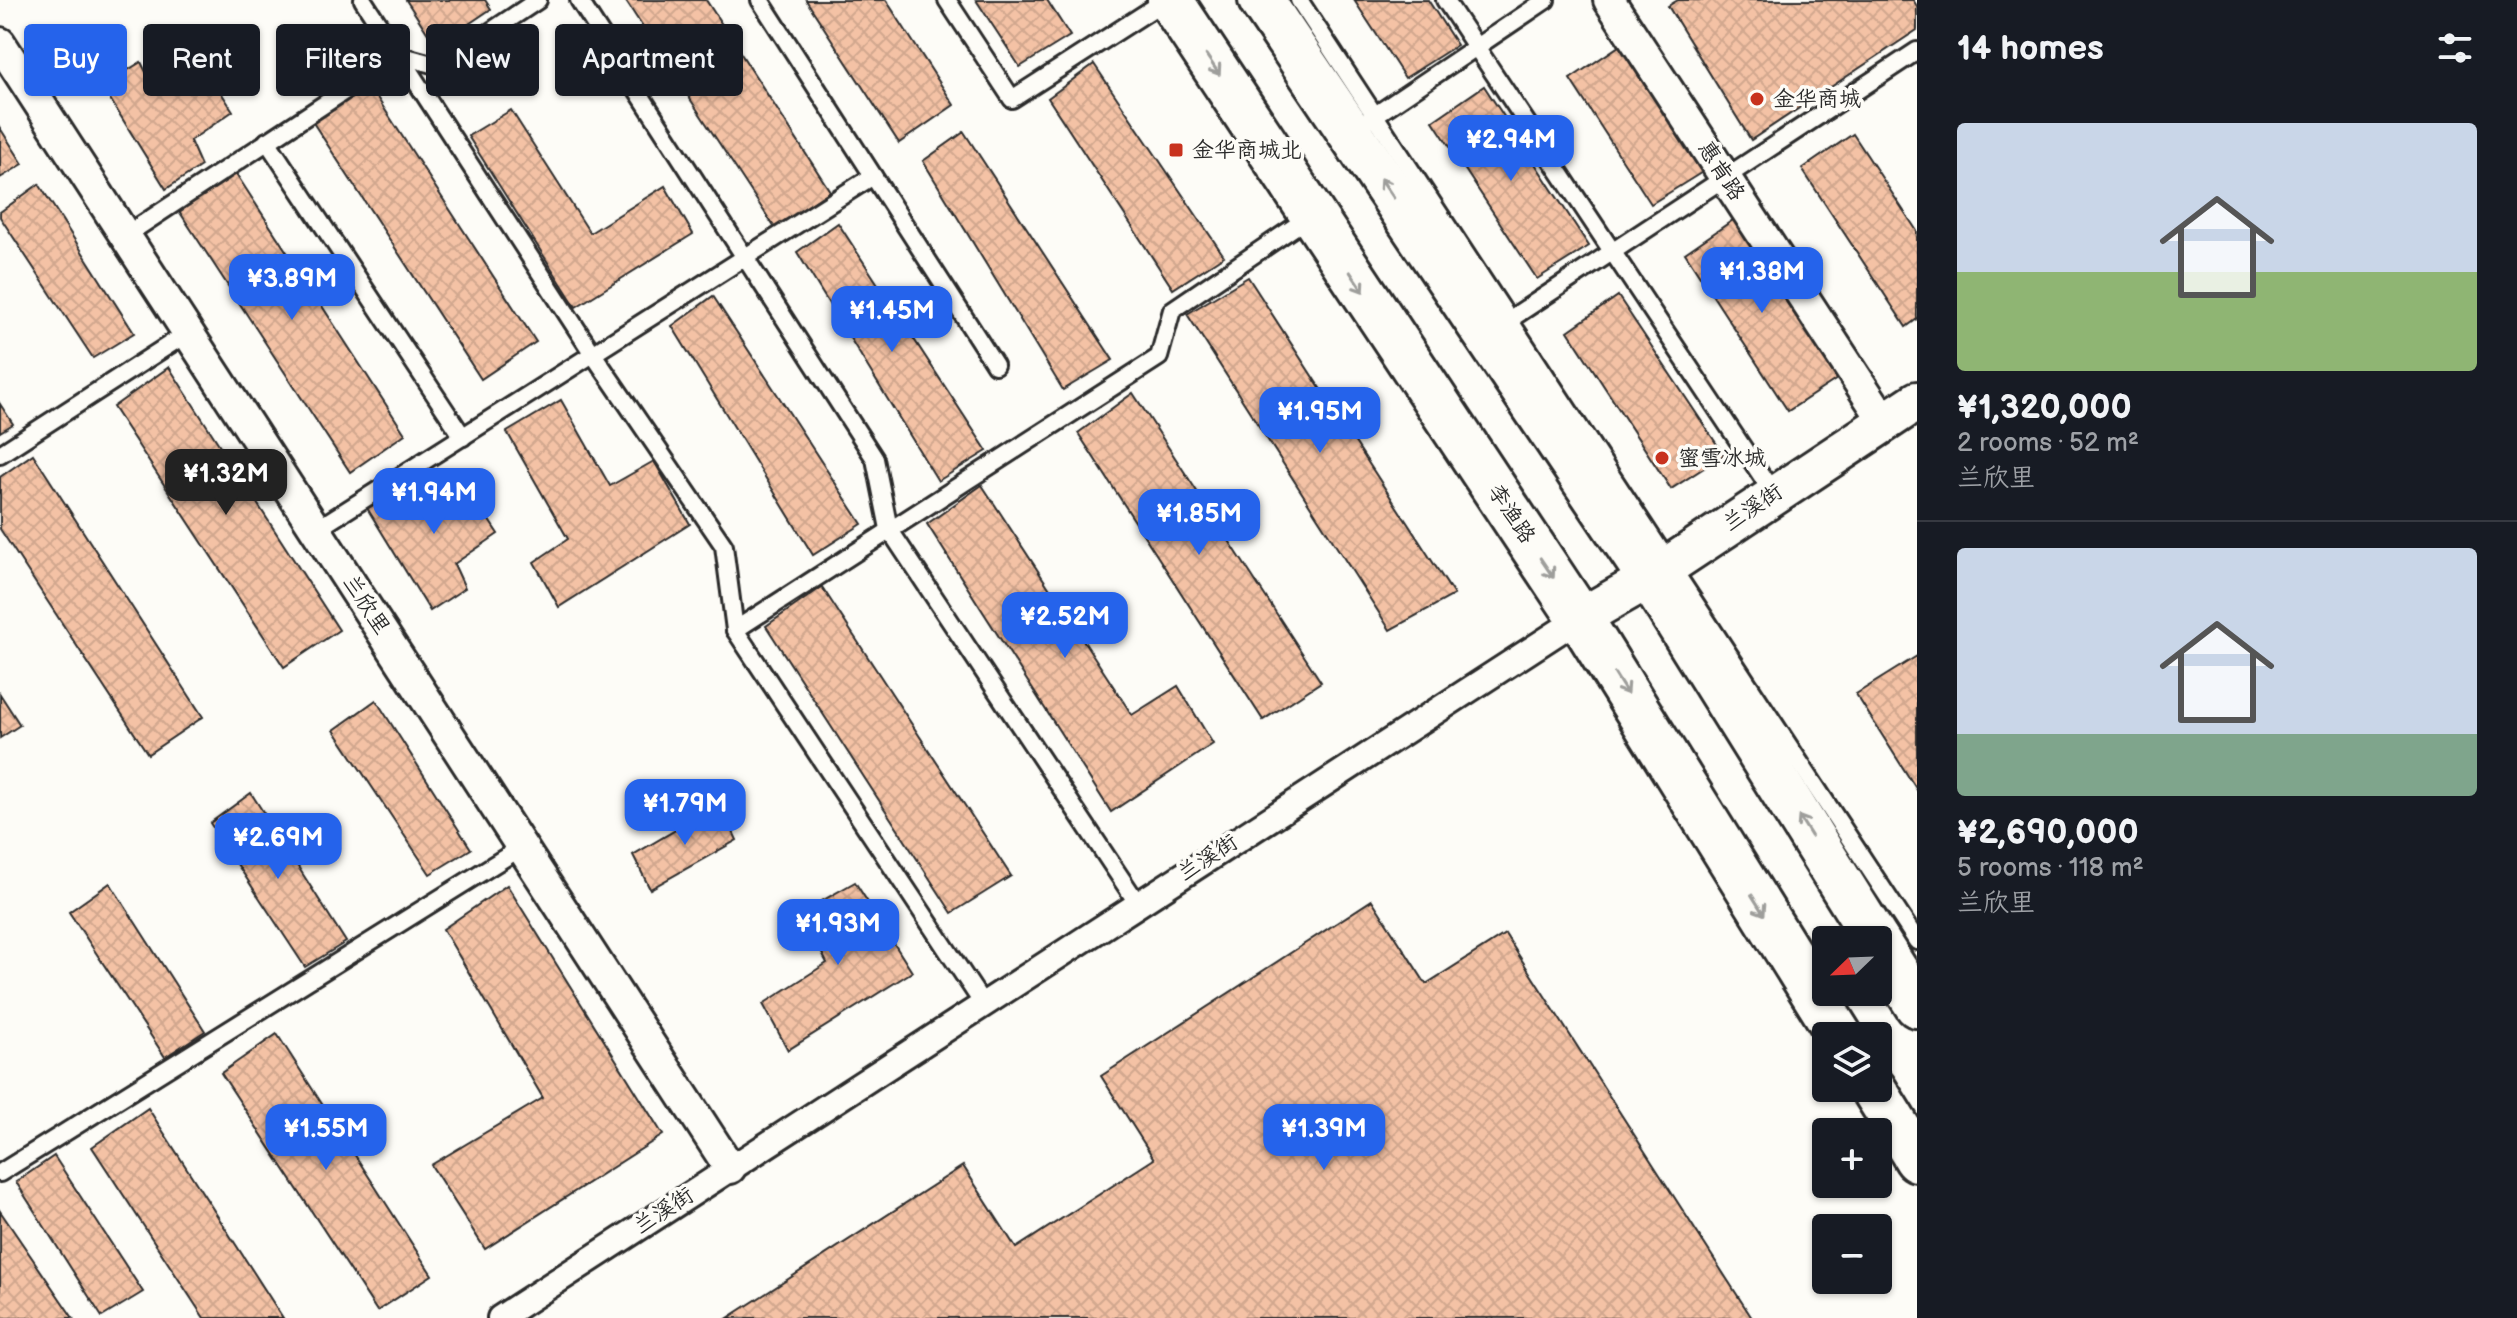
<!DOCTYPE html>
<meta charset="utf-8">
<style>
:root{--surface:#171b24;--page:#242831;--text:#f1f3f6;--muted:#9ea1a6;--line:#363941;--accent:#2563eb}
body{margin:0;font-family:"Balsamiq Sans","LXGW WenKai TC",sans-serif;background:var(--page);color:var(--text);height:100vh;display:flex;flex-direction:column;font-size:30px;white-space:nowrap}
*{box-sizing:border-box;margin:0}
p{font-size:26px;color:var(--muted)}
.icon{flex:none;width:44px;height:44px;fill:none;stroke:currentColor;stroke-width:2;stroke-linecap:round;stroke-linejoin:round}
.map{position:relative;flex:1;overflow:hidden}
.details{display:flex;flex-direction:column;background:var(--surface);width:600px}
.details>*{flex:none}
.hud{position:absolute;left:24px;top:24px;width:760px;height:72px;display:flex;gap:16px}
.needle{width:52px;rotate:247deg}
.fabs{position:absolute;left:1812px;top:926px;display:grid;gap:16px}
.fabs a{display:grid;place-items:center;width:80px;height:80px;border-radius:8px;background:var(--surface);box-shadow:0 2px 6px #0004;font-size:40px}
.price{position:absolute;translate:-50% -68px;padding:0 18px;border-radius:16px;background:var(--accent);color:#fff;font-size:26px;line-height:52px;filter:drop-shadow(0 2px 4px #0008)}
.price::after{content:'';position:absolute;left:50%;top:48px;width:24px;height:18px;margin-left:-12px;background:inherit;clip-path:polygon(0 0,100% 0,50% 100%)}
.price.selected{background:#222;color:#fff}
ul{padding:0;list-style:none}
li{display:grid;align-content:center;gap:16px;height:424px;padding:0 40px}
li+li{border-top:2px solid var(--line)}
li span{display:grid;place-items:center;height:248px;border-radius:8px;color:#555}
li>.icon{margin-inline-start:auto}
span .icon{width:144px;height:144px;fill:#fffc;stroke-width:1}
li b{font-size:34px}
h2{display:flex;justify-content:space-between;align-items:center;height:96px;padding:0 40px;font-size:34px}
.pill{padding:0 28px;border-radius:8px;background:var(--surface);box-shadow:0 2px 6px #0004;font-size:28px;line-height:72px}
.pill.selected{background:var(--accent);color:#fff}
main{display:flex;flex:1;min-height:0}
.map>svg:first-child{display:block}
.building{fill:url(#building-cross-hatch);stroke:#2b2b2b;stroke-width:2}
.lines{fill:none;stroke-linecap:round;stroke-linejoin:round}
.service-casing{stroke:#2b2b2b;stroke-width:22}
.pedestrian-casing{stroke:#2b2b2b;stroke-width:30}
.minor-casing{stroke:#2b2b2b;stroke-width:36}
.tertiary-casing{stroke:#2b2b2b;stroke-width:44}
.secondary-casing{stroke:#2b2b2b;stroke-width:50}
.service{stroke:#fdfcf7;stroke-width:16}
.pedestrian{stroke:#fdfcf7;stroke-width:24}
.minor{stroke:#fdfcf7;stroke-width:30}
.tertiary{stroke:#fdfcf7;stroke-width:38}
.secondary{stroke:#fdfcf7;stroke-width:44}
.oneway{stroke:#9e9e9b}
.poi-dot{fill:#c8321e;stroke:#fdfcf7;stroke-width:3}
.labels{text-anchor:middle;dominant-baseline:central;stroke-width:7;stroke-linejoin:round;paint-order:stroke}
.poi-label{font-size:22px;fill:#2b2b2b;stroke:#fdfcf7;text-anchor:start}
.street-label{font-size:22px;fill:#2b2b2b;stroke:#fdfcf7}
</style>
<main>
<div class="map">
<svg width="1917" height="1318" viewBox="0 0 1917 1318">
<defs>
<pattern id="building-cross-hatch" width="8" height="8" patternUnits="userSpaceOnUse" patternTransform="scale(2)"><rect width="8" height="8" fill="#f4c2a5"/><path d="M0 0l8 8M0 8l8-8" fill="none" stroke="#d1a78e"/></pattern>
</defs>
<rect width="100%" height="100%" fill="#fdfcf7"/>
<filter id="ink" filterUnits="userSpaceOnUse"><feTurbulence type="fractalNoise" baseFrequency=".0125" numOctaves="2"/><feDisplacementMap in="SourceGraphic" scale="16" xChannelSelector="R" yChannelSelector="G"/><feConvolveMatrix kernelMatrix="1 2 1 2 8 2 1 2 1" color-interpolation-filters="sRGB"/></filter>
<g filter="url(#ink)">
<g class="building">
<polygon points="406,0 485,0 491,9 436,46"/>
<polygon points="625,0 706,0 830,191 775,228"/>
<polygon points="806,0 886,0 954,105 899,143"/>
<polygon points="976,0 1047,0 1070,36 1020,67"/>
<polygon points="1354,0 1428,0 1457,45 1405,78"/>
<polygon points="1678,0 1913,0 1917,6 1917,30 1751,140 1668,6"/>
<polygon points="1622,44 1704,171 1651,204 1570,79"/>
<polygon points="196,54 233,111 190,141 201,166 166,189 102,86 141,62 152,84"/>
<polygon points="1094,64 1224,256 1173,289 1048,98"/>
<polygon points="365,79 536,342 481,379 310,118"/>
<polygon points="1484,86 1589,246 1537,279 1433,121"/>
<polygon points="511,110 590,233 665,186 693,234 576,307 468,136"/>
<polygon points="0,128 23,164 0,178"/>
<polygon points="964,132 1113,360 1063,390 923,161"/>
<polygon points="1853,134 1917,231 1917,319 1906,327 1802,169"/>
<polygon points="235,172 405,434 350,472 179,211"/>
<polygon points="39,184 134,333 93,358 0,217 0,212"/>
<polygon points="1736,218 1840,377 1788,411 1685,253"/>
<polygon points="838,223 987,451 938,481 797,252"/>
<polygon points="1248,277 1454,595 1390,630 1187,314"/>
<polygon points="713,296 862,524 813,555 672,326"/>
<polygon points="1618,296 1724,455 1671,489 1568,331"/>
<polygon points="169,367 339,630 284,667 113,407"/>
<polygon points="1133,393 1321,682 1263,720 1078,433"/>
<polygon points="561,400 610,486 654,461 690,524 559,607 534,562 568,539 507,432"/>
<polygon points="0,404 13,424 0,432"/>
<polygon points="33,454 203,717 148,754 0,529 0,477"/>
<polygon points="460,476 498,534 454,564 465,588 430,611 367,508 405,485 416,506"/>
<polygon points="982,485 1132,715 1178,686 1213,744 1111,812 927,524"/>
<polygon points="822,587 1011,876 952,913 766,626"/>
<polygon points="1917,656 1917,790 1856,694"/>
<polygon points="0,694 20,725 0,738"/>
<polygon points="376,700 471,849 430,874 334,730"/>
<polygon points="251,793 346,942 305,967 210,823"/>
<polygon points="720,804 737,840 650,889 633,855"/>
<polygon points="855,882 912,972 788,1050 763,1004 827,963 801,913"/>
<polygon points="110,883 205,1031 165,1057 69,912"/>
<polygon points="507,885 663,1135 485,1249 431,1165 543,1098 443,929"/>
<polygon points="1372,900 1426,984 1505,934 1752,1318 728,1318 963,1166 1016,1248 1154,1159 1101,1076"/>
<polygon points="277,1034 432,1275 377,1311 221,1073"/>
<polygon points="148,1108 283,1318 204,1318 92,1147"/>
<polygon points="54,1156 143,1292 102,1317 16,1182"/>
<polygon points="0,1211 73,1318 0,1318"/>
</g>
<g class="lines">
<defs>
<g id="service">
<polyline points="363,0 593,354 724,546 735,630 983,1004"/>
<polyline points="579,0 875,459 889,529 1138,904"/>
<polyline points="760,0 995,365"/>
<polyline points="947,0 1012,99 1166,0"/>
<polyline points="1299,0 1917,941"/>
<polyline points="1445,0 1773,493"/>
<polyline points="1368,120 1546,0"/>
<polyline points="267,141 463,437"/>
<polyline points="126,235 399,55 439,66 538,0"/>
<polyline points="1501,325 1917,51"/>
<polyline points="0,454 189,332"/>
<polyline points="317,529 873,176"/>
<polyline points="735,630 1159,357 1172,310 1312,215"/>
<polyline points="0,1173 522,847"/>
</g>
<polyline id="pedestrian" points="500,1318 1580,618"/>
<g id="minor">
<polyline points="1609,0 1885,422"/>
<polyline points="0,43 730,1168"/>
</g>
<polyline id="tertiary" points="1580,618 1650,578 1917,401"/>
<g id="secondary">
<polyline points="1170,0 1580,618 1840,1036"/>
<polyline points="1261,0 1650,578 1876,940"/>
<polyline points="1878,943 1917,1005"/>
<polyline points="1873,1088 1917,1159"/>
</g>
</defs>
<use href="#service" class="service-casing"/>
<use href="#pedestrian" class="pedestrian-casing"/>
<use href="#minor" class="minor-casing"/>
<use href="#tertiary" class="tertiary-casing"/>
<use href="#secondary" class="secondary-casing"/>
<use href="#service" class="service"/>
<use href="#pedestrian" class="pedestrian"/>
<use href="#minor" class="minor"/>
<use href="#tertiary" class="tertiary"/>
<use href="#secondary" class="secondary"/>
</g>
<defs><path id="oneway-shaft" d="M-6 0H5M1.5-3L5.5 0L1.5 3" fill="none" stroke-width="1.6" stroke-linecap="round" stroke-linejoin="round" transform="scale(2)"/></defs>
<g class="oneway">
<use href="#oneway-shaft" transform="translate(1213 65) rotate(56)"/>
<use href="#oneway-shaft" transform="translate(1387 188) rotate(-124)"/>
<use href="#oneway-shaft" transform="translate(1357 282) rotate(56)"/>
<use href="#oneway-shaft" transform="translate(1547 568) rotate(56)"/>
<use href="#oneway-shaft" transform="translate(1621 684) rotate(58)"/>
<use href="#oneway-shaft" transform="translate(1805 826) rotate(-122)"/>
<use href="#oneway-shaft" transform="translate(1758 905) rotate(58)"/>
</g>
</g>
<g class="poi-dot">
<circle cx="1757" cy="99" r="8"/>
<rect x="1168" y="142" width="16" height="16" rx="4"/>
<circle cx="1662" cy="458" r="8"/>
</g>
<g class="labels">
<g class="poi-label">
<text x="1773" y="99">金华商城</text>
<text x="1192" y="150">金华商城北</text>
<text x="1678" y="458">蜜雪冰城</text>
</g>
<g class="street-label">
<text transform="translate(1721 171) rotate(57)">惠肯路</text>
<text transform="translate(1753 508) rotate(-34)">兰溪街</text>
<text transform="translate(1511 514) rotate(56)">李渔路</text>
<text transform="translate(366 605) rotate(57)">兰欣里</text>
<text transform="translate(1208 858) rotate(-33)">兰溪街</text>
<text transform="translate(664 1211) rotate(-33)">兰溪街</text>
</g>
</g>
</svg>
<div class="fabs">
<a><svg class="needle" viewBox="-14 -14 28 28"><path d="M0-13l5 13h-10z" fill="#e53935"/><path d="M0 13l5-13h-10z" fill="#9ea1a6"/></svg></a>
<a><svg class="icon" aria-label="layers" viewBox="0 0 24 24"><path d="M12 4l9 5-9 5-9-5zM3 14l9 5 9-5"/></svg></a>
<a>+</a>
<a>−</a>
</div>
<b class="price" style="left:1511px;top:183px">¥2.94M</b>
<b class="price" style="left:1762px;top:315px">¥1.38M</b>
<b class="price" style="left:292px;top:322px">¥3.89M</b>
<b class="price" style="left:892px;top:354px">¥1.45M</b>
<b class="price" style="left:1320px;top:455px">¥1.95M</b>
<b class="price selected" style="left:226px;top:517px">¥1.32M</b>
<b class="price" style="left:434px;top:536px">¥1.94M</b>
<b class="price" style="left:1199px;top:557px">¥1.85M</b>
<b class="price" style="left:1065px;top:660px">¥2.52M</b>
<b class="price" style="left:685px;top:847px">¥1.79M</b>
<b class="price" style="left:278px;top:881px">¥2.69M</b>
<b class="price" style="left:838px;top:967px">¥1.93M</b>
<b class="price" style="left:326px;top:1172px">¥1.55M</b>
<b class="price" style="left:1324px;top:1172px">¥1.39M</b>
<div class="hud">
<a class="pill selected">Buy</a>
<a class="pill">Rent</a>
<a class="pill">Filters</a>
<a class="pill">New</a>
<a class="pill">Apartment</a>
</div>
</div>
<section class="details">
<h2>14 homes<svg class="icon" aria-label="filters" viewBox="0 0 24 24"><path d="M4 7h16M4 17h16"/><circle cx="9" cy="7" r="2"/><circle cx="15" cy="17" r="2"/></svg></h2>
<ul>
<li><span style="background:linear-gradient(#c9d6e8 60%,#8fb573 0)"><svg class="icon" aria-label="home" viewBox="0 0 24 24"><path d="M3 11l9-7 9 7M6 9v11h12V9"/></svg></span><div><b>¥1,320,000</b><p>2 rooms · 52 m²</p><p>兰欣里</p></div></li>
<li><span style="background:linear-gradient(#c9d6e8 75%,#7fa58c 0)"><svg class="icon" aria-label="home" viewBox="0 0 24 24"><path d="M3 11l9-7 9 7M6 9v11h12V9"/></svg></span><div><b>¥2,690,000</b><p>5 rooms · 118 m²</p><p>兰欣里</p></div></li>
</ul>
</section>
</main>
